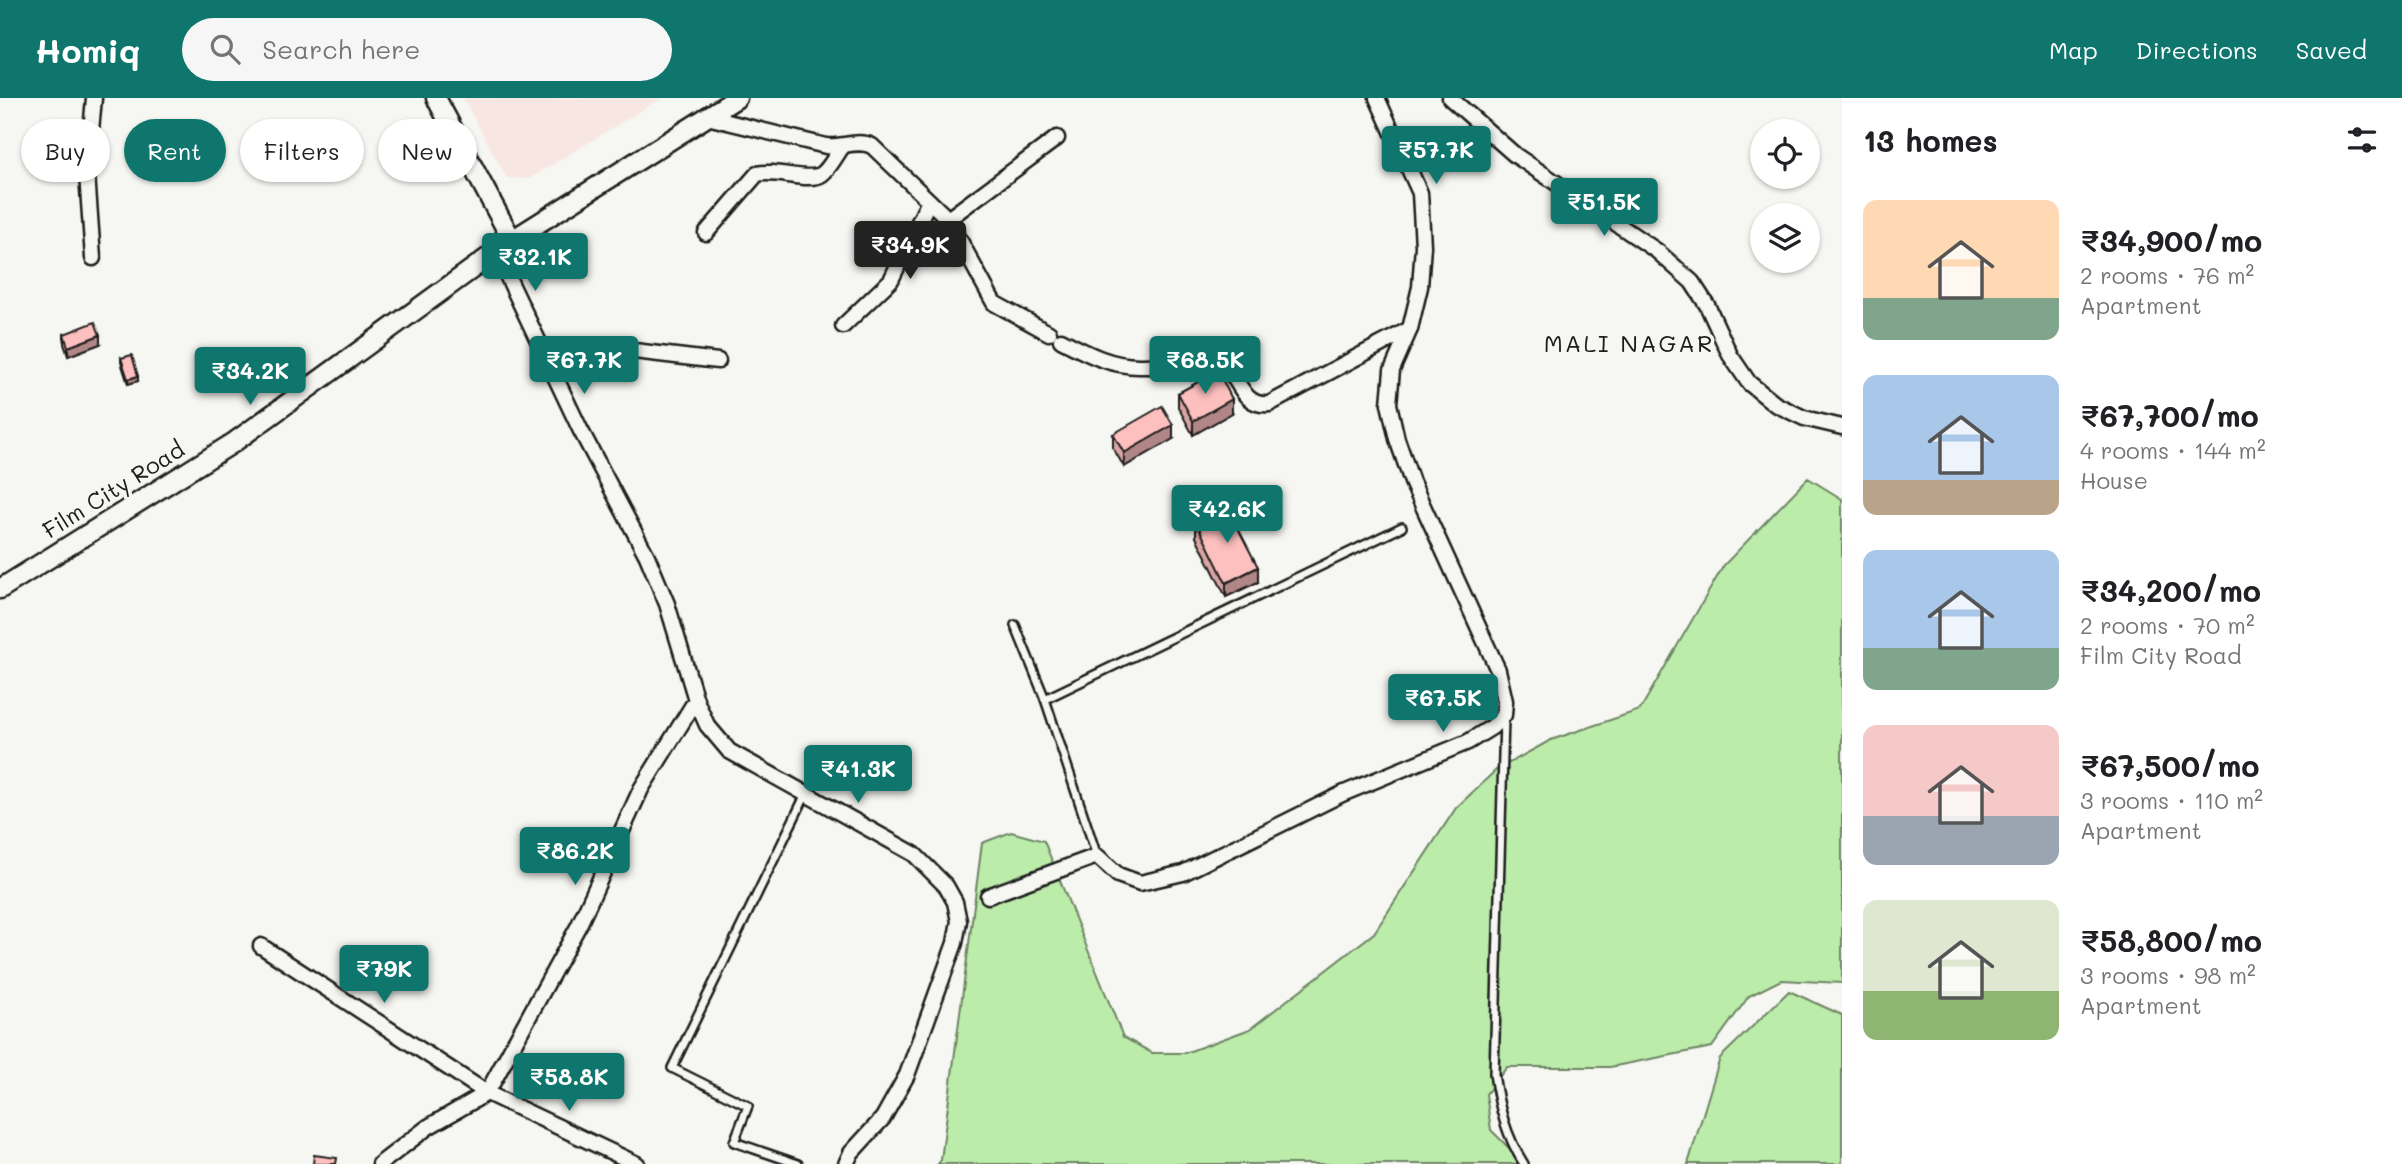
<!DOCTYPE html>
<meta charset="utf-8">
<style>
:root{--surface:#fff;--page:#f6f6f6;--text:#202124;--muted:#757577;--accent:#0f766e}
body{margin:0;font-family:Mali,sans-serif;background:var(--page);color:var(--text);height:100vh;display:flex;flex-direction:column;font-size:26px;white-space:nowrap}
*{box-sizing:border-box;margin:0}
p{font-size:23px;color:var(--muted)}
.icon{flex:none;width:38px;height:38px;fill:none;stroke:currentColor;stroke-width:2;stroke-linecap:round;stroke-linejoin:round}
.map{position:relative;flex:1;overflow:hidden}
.drawer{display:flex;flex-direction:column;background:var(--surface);width:560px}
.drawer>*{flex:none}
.banner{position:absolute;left:21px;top:21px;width:665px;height:63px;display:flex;gap:14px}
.controls{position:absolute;left:1750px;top:21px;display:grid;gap:14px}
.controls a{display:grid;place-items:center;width:70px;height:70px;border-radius:50%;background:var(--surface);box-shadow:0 2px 5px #0004;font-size:35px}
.price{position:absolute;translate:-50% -60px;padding:0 16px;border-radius:7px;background:var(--accent);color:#fff;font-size:23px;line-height:46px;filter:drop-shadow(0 2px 4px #0008)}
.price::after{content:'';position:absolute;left:50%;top:42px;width:21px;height:16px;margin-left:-10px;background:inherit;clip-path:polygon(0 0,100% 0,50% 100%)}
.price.on{background:#222;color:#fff}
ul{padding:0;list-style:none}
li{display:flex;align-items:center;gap:21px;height:175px;padding:0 21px}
li span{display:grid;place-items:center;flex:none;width:196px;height:140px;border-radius:14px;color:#555}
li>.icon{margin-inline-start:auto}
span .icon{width:84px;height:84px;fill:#fffc;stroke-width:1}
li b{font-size:30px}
h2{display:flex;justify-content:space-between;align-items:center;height:84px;padding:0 21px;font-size:30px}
.pill{padding:0 24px;border-radius:32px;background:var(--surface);box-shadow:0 2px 5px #0004;font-size:24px;line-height:63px}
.pill.on{background:var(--accent);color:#fff}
header{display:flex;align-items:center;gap:42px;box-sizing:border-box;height:98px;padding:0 35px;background:var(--accent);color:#fff}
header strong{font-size:33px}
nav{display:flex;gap:38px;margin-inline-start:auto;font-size:24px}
.search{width:490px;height:63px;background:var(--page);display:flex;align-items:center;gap:18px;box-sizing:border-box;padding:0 24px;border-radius:38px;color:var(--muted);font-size:26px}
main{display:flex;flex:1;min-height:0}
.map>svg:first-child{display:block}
.built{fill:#f8e6e3}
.green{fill:#bcecaa;stroke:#6c8463;stroke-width:2}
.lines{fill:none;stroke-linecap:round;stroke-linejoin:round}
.service-casing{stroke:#1c1c1c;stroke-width:12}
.minor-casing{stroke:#1c1c1c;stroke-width:19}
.tertiary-casing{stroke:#1c1c1c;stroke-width:23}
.service{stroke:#f6f6f2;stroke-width:7}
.minor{stroke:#f6f6f2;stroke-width:14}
.tertiary{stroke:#f6f6f2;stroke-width:18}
.wall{fill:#daa5a4;stroke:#1c1c1c;stroke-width:2}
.shaded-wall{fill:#b18686;stroke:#1c1c1c;stroke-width:2}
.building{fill:#fdc0bf;stroke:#1c1c1c;stroke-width:2}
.labels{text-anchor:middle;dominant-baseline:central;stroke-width:7;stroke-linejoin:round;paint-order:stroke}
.street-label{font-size:23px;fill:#1c1c1c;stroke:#f6f6f2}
.neighbourhood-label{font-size:24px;letter-spacing:2px;fill:#1c1c1c;stroke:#f6f6f2}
</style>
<header>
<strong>Homiq</strong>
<div class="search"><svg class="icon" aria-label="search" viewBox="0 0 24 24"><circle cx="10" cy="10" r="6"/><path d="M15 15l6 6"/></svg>Search here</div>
<nav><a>Map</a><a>Directions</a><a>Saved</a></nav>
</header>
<main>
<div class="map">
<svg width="1842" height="1066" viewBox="0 0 1842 1066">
<rect width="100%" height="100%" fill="#f6f6f2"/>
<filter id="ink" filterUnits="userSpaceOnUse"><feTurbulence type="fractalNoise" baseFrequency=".0143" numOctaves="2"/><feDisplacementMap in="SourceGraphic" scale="14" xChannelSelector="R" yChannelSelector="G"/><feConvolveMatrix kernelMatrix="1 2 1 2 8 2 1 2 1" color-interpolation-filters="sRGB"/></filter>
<g filter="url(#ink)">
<polygon class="built" points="463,0 661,0 529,81 507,80"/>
<g class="green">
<polygon points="1808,380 1842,401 1842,885 1781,882 1749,898 1712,949 1610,969 1507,969 1486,996 1491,1032 1525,1066 938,1066 941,1062 982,745 1011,734 1044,743 1123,939 1152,955 1185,955 1250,931 1374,835 1456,710 1496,672 1551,642 1640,612 1724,467"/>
<polygon points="1789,893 1842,917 1842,1066 1688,1066 1720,960"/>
</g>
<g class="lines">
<defs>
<g id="service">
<polyline points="1015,527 1045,601 1097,758"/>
<polyline points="1045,601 1402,429"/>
<path d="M1504 621 1494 976C1499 1009 1506 1038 1524 1066"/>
<polyline points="798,1066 734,1044 748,1008 672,970 805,698"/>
</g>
<g id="minor">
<polyline points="1450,0 1515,57 1657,153 1692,184 1707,207 1730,257 1749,285 1775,306 1804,320 1842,329"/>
<path d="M707 19 826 48C841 50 858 41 872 48L948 121 994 205 1049 235"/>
<polyline points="948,121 1057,40"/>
<path d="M706 135 757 76C776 71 809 85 822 76 830 70 836 57 842 49"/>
<polyline points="496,154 580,331 647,458 667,506 696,602 707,627 729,653 914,756 946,788 955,804 959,823 955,845 907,977 883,1020 851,1055 846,1066"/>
<polyline points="93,160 87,76 94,0"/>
<polyline points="843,228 891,182 929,103"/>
<path d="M1061 242C1086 255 1110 268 1139 268 1167 269 1195 260 1222 264 1240 279 1241 309 1269 306L1410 231"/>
<polyline points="542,251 634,253 718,263"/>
<polyline points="988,798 1097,758 1118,777 1140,785 1183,775 1342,696 1468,644 1492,629 1504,617 1505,603 1498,572 1412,384 1397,341 1389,306 1392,272 1410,231 1420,189 1423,148 1420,95 1377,0"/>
<polyline points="261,848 487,995 637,1066"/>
<polyline points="380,1066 428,1029 487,995 579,827 641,691 696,602"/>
</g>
<g id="tertiary">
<polyline points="436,0 512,142"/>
<polyline points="0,491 233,345 512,142 737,0"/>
</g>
</defs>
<use href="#service" class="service-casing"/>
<use href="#minor" class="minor-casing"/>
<use href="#tertiary" class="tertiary-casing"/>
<use href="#service" class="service"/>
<use href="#minor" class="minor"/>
<use href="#tertiary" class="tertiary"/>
</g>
<g class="wall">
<polygon points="64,236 100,246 68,258 64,246"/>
<polygon points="121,260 138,283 128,286 121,264"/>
<polygon points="1178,295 1232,315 1193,337 1178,309"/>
<polygon points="1113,336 1173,341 1124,369 1113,350"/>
<polygon points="1196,424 1258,484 1226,499 1196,439"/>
</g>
<g class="shaded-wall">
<polygon points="100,237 100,246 68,258 68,249"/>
<polygon points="138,278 138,283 128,286 128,281"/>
<polygon points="1232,301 1232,315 1193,337 1193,323"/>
<polygon points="1173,327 1173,341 1124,369 1124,355"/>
<polygon points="1258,469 1258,484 1226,499 1226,485"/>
</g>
<g class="building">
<polygon points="95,224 100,237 68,249 64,236"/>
<polygon points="132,257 138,278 128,281 121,260"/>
<polygon points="1218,273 1232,301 1193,323 1178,295"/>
<polygon points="1162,308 1173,327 1124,355 1113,336"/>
<polygon points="1227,409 1258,469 1226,485 1196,424"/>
<polygon points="314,1057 337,1060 336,1066 313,1066"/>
</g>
</g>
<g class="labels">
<g class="street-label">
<text transform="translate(113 391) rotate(-32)">Film City Road</text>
</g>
<g class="neighbourhood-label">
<text x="1629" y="244">MALI NAGAR</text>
</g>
</g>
</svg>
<div class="controls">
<a><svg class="icon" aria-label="locate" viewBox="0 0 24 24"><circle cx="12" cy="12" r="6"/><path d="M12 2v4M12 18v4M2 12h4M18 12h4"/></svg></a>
<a><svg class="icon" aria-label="layers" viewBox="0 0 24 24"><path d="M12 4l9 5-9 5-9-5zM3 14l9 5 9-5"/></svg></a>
</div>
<b class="price" style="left:1436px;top:88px">₹57.7K</b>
<b class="price" style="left:1604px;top:140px">₹51.5K</b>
<b class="price on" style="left:910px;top:183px">₹34.9K</b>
<b class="price" style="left:535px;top:195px">₹32.1K</b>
<b class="price" style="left:584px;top:298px">₹67.7K</b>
<b class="price" style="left:1205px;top:298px">₹68.5K</b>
<b class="price" style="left:250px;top:309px">₹34.2K</b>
<b class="price" style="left:1227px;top:447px">₹42.6K</b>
<b class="price" style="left:1443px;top:636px">₹67.5K</b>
<b class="price" style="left:858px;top:707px">₹41.3K</b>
<b class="price" style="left:575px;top:789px">₹86.2K</b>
<b class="price" style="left:384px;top:907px">₹79K</b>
<b class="price" style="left:569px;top:1015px">₹58.8K</b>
<div class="banner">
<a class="pill">Buy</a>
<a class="pill on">Rent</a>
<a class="pill">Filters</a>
<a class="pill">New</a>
</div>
</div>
<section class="drawer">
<h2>13 homes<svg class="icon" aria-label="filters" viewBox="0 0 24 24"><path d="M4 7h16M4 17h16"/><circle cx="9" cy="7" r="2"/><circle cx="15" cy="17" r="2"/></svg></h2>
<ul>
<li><span style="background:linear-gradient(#ffd9b3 70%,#7fa58c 0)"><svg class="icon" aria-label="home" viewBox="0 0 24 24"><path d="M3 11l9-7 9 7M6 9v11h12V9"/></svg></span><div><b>₹34,900/mo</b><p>2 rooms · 76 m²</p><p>Apartment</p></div></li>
<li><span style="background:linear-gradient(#a9c7e8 75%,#b9a48a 0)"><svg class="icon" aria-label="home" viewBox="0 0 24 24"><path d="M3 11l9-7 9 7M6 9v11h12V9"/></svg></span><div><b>₹67,700/mo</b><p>4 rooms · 144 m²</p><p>House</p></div></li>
<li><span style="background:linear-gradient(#a9c7e8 70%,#7fa58c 0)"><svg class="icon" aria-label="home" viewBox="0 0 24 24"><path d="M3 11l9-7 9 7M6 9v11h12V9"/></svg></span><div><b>₹34,200/mo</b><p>2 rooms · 70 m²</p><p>Film City Road</p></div></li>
<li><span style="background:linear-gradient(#f6c9c9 65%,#9aa5b1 0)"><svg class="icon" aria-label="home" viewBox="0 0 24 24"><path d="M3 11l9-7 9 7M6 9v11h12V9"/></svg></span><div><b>₹67,500/mo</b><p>3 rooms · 110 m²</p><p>Apartment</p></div></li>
<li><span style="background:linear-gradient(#dfe7d0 65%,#8fb573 0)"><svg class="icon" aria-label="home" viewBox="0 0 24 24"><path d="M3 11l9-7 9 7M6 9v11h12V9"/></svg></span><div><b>₹58,800/mo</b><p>3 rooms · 98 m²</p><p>Apartment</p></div></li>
</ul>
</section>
</main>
